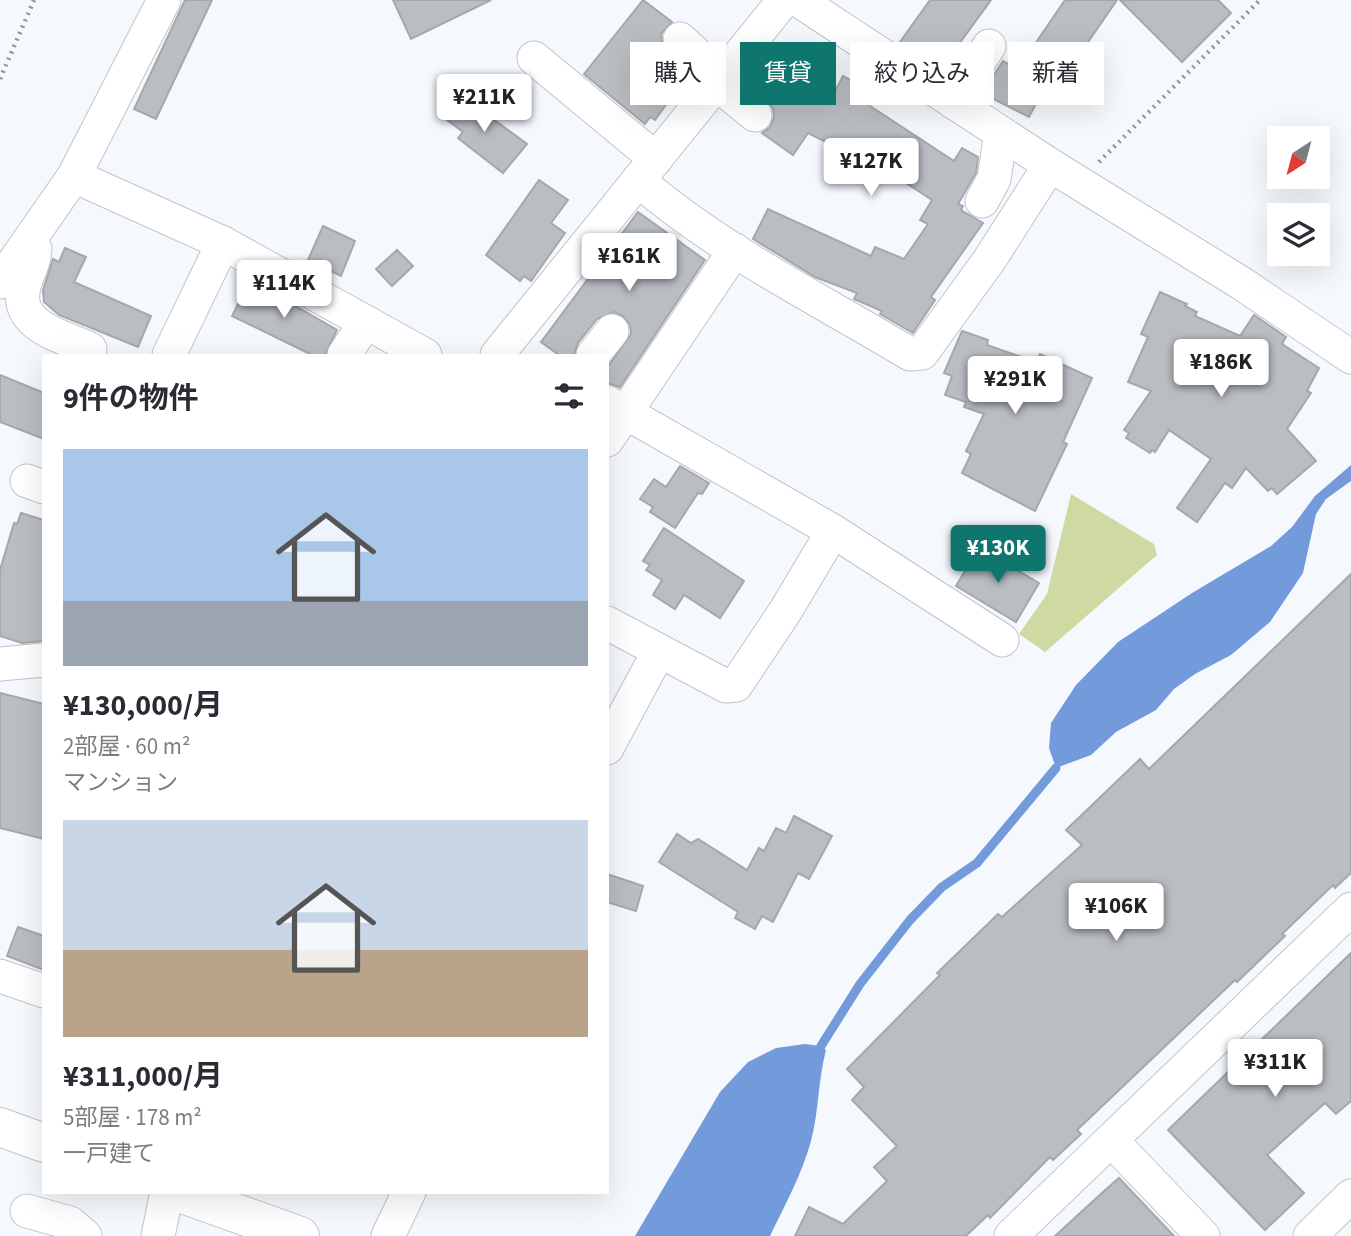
<!DOCTYPE html>
<html lang="ja">
<meta charset="utf-8">
<style>
:root{--surface:#fff;--page:#f2f2f3;--text:#2b2b33;--muted:#7c7c81;--accent:#0f766e}
body{margin:0;font-family:"Source Sans 3","Noto Sans JP",sans-serif;background:var(--page);color:var(--text);height:100vh;display:flex;flex-direction:column;font-size:26px;white-space:nowrap}
*{box-sizing:border-box;margin:0}
p{font-size:23px;color:var(--muted)}
.icon{flex:none;width:38px;height:38px;fill:none;stroke:currentColor;stroke-width:2;stroke-linecap:round;stroke-linejoin:round}
.map{position:relative;flex:1;overflow:hidden}
.panel{position:absolute;left:42px;top:354px;width:567px;height:840px;display:flex;flex-direction:column;background:var(--surface);border-radius:0px;box-shadow:0 7px 28px #0002}
.panel>*{flex:none}
.guide{position:absolute;left:630px;top:42px;width:616px;height:63px;display:flex;gap:14px}
.needle{width:46px;rotate:216deg}
.buttons{position:absolute;left:1267px;top:126px;display:grid;gap:14px}
.buttons a{display:grid;place-items:center;width:63px;height:63px;border-radius:0px;background:var(--surface);box-shadow:0 7px 28px #0002;font-size:35px}
.price{position:absolute;translate:-50% -60px;padding:0 16px;border-radius:7px;background:#fff;color:#222;font-size:23px;line-height:46px;filter:drop-shadow(0 2px 4px #0008)}
.price::after{content:'';position:absolute;left:50%;top:42px;width:21px;height:16px;margin-left:-10px;background:inherit;clip-path:polygon(0 0,100% 0,50% 100%)}
.price.selected{background:var(--accent);color:#fff}
ul{padding:0;list-style:none}
li{display:grid;align-content:center;gap:14px;height:371px;padding:0 21px}
li span{display:grid;place-items:center;height:217px;border-radius:0px;color:#555}
li>.icon{margin-inline-start:auto}
span .icon{width:126px;height:126px;fill:#fffc;stroke-width:1}
li b{font-size:30px}
h2{display:flex;justify-content:space-between;align-items:center;height:84px;padding:0 21px;font-size:30px}
.pill{padding:0 24px;border-radius:0px;background:var(--surface);box-shadow:0 7px 28px #0002;font-size:24px;line-height:63px}
.pill.selected{background:var(--accent);color:#fff}
.map>svg:first-child{display:block}
.green{fill:#cfdaa3}
.water{fill:#739bdc}
.lines{fill:none;stroke-linecap:round;stroke-linejoin:round}
.stream{stroke:#739bdc;stroke-width:9}
.building{fill:#babec3;stroke:#a4a8ad;stroke-width:2}
.minor-casing{stroke:#c1c4ca;stroke-width:35}
.major-casing{stroke:#c1c4ca;stroke-width:40}
.path{stroke:#919397;stroke-width:4.5;stroke-dasharray:2 5;stroke-linecap:butt}
.minor{stroke:#fff;stroke-width:33}
.major{stroke:#fff;stroke-width:38}
</style>
<div class="map">
<svg width="1351" height="1236" viewBox="0 0 1351 1236">
<rect width="100%" height="100%" fill="#f5f9fe"/>
<polygon class="green" points="1071,494 1154,544 1157,555 1045,652 1019,634 1047,594"/>
<g class="water">
<polygon points="1351,465 1351,481 1326,499 1316,514 1303,573 1270,622 1231,655 1195,674 1174,689 1156,710 1116,732 1091,755 1056,768 1049,748 1051,723 1076,685 1118,642 1192,593 1271,546 1292,527 1315,496"/>
<path d="M805 1044 821 1046 826 1050C818 1080 819 1111 811 1141 802 1174 785 1205 770 1236H635L720 1092 748 1062 776 1048Z"/>
</g>
<g class="lines">
<polyline class="stream" points="821,1046 860,984 910,920 942,887 977,863 1056,768"/>
</g>
<g class="building">
<polygon points="185,0 212,0 156,119 134,109"/>
<polygon points="393,0 491,0 411,39"/>
<polygon points="643,0 672,22 661,34 663,47 645,69 676,91 655,120 650,117 645,124 584,74"/>
<polygon points="930,0 991,0 940,70 900,42"/>
<polygon points="1065,0 1117,0 1077,58 1074,56 1066,68 1058,63 1029,117 982,93 1003,61 1018,69"/>
<polygon points="1120,0 1218,0 1231,13 1182,62"/>
<polygon points="786,63 832,97 843,76 864,87 858,98 954,161 962,148 978,157 976,173 958,204 963,206 961,210 983,223 931,297 935,300 913,333 880,314 882,311 854,299 857,293 815,277 753,239 768,209 871,256 875,247 904,259 928,224 920,220 932,200 851,147 848,153 808,133 793,155 762,133 770,127 774,117 773,108 759,93 775,71 778,74"/>
<polygon points="459,94 527,144 503,173 458,138 463,132 442,116"/>
<polygon points="539,180 568,200 551,223 565,233 531,281 524,276 520,281 486,255"/>
<polygon points="638,212 705,260 620,387 607,383 607,368 631,334 630,325 623,316 614,312 597,319 578,343 574,355 559,355 541,342"/>
<polygon points="323,226 355,241 341,276 308,260"/>
<polygon points="65,248 86,257 74,282 151,316 138,347 59,315 44,302 43,290 53,259 59,262"/>
<polygon points="397,250 413,266 392,286 376,269"/>
<polygon points="250,280 337,330 325,355 312,355 232,316"/>
<polygon points="1160,292 1187,304 1185,306 1197,312 1195,316 1240,336 1254,315 1286,337 1282,344 1319,368 1307,391 1311,393 1287,429 1316,461 1277,494 1272,488 1268,491 1246,468 1232,488 1225,483 1197,522 1177,508 1211,459 1169,430 1155,452 1152,450 1150,453 1126,438 1129,433 1124,430 1151,391 1128,382 1148,337 1141,334"/>
<polygon points="962,331 988,340 987,345 1036,362 1040,354 1092,378 1063,442 1067,444 1035,511 962,473 971,454 966,451 984,414 964,407 966,402 945,395 952,376 944,373"/>
<polygon points="0,375 44,393 44,439 0,422"/>
<polygon points="680,466 709,483 702,494 698,493 675,528 650,512 653,507 640,499 654,479 666,487"/>
<polygon points="21,513 44,520 44,641 22,643 0,636 0,570 14,523 17,524"/>
<polygon points="664,528 744,581 720,618 684,595 675,609 653,595 662,580 646,570 650,565 643,561"/>
<polygon points="977,551 988,558 990,554 1039,583 1016,622 956,586"/>
<polygon points="1351,574 1351,873 1335,888 1333,885 1282,934 1285,936 1237,982 1235,980 1077,1130 1081,1134 1053,1160 1050,1157 990,1218 988,1215 966,1236 795,1236 809,1207 843,1224 887,1181 874,1167 897,1146 852,1100 864,1087 847,1069 940,975 937,973 998,914 1002,917 1082,845 1066,830 1140,759 1149,769"/>
<polygon points="0,693 44,704 44,839 0,828"/>
<polygon points="794,816 832,836 809,879 798,873 773,922 762,916 755,929 735,918 738,912 659,862 677,834 691,843 698,839 747,870 759,848 764,851 776,828 786,833"/>
<polygon points="607,874 643,886 636,911 607,902"/>
<polygon points="18,927 44,936 44,970 7,956"/>
<polygon points="1351,953 1351,1101 1336,1114 1325,1103 1267,1155 1304,1193 1265,1230 1168,1130"/>
<polygon points="1119,1178 1174,1236 1055,1236 1103,1192"/>
</g>
<g class="lines">
<defs>
<g id="minor">
<polyline points="798,0 1050,165 1241,283 1351,357"/>
<polyline points="680,39 723,79"/>
<polyline points="534,58 656,159"/>
<polyline points="718,85 755,115"/>
<polyline points="953,102 989,46"/>
<polyline points="74,176 223,243 425,355"/>
<path d="M638 180C719 250 819 299 910 354L922 353 990 259 1050 165"/>
<polyline points="982,201 994,179 1001,133"/>
<path d="M35 249C35 262 27 274 24 287 14 326 62 336 90 349"/>
<polyline points="0,282 74,176 164,0"/>
<polyline points="169,355 223,243"/>
<polyline points="344,355 366,322"/>
<polyline points="497,355 784,0"/>
<polyline points="593,355 612,331"/>
<polyline points="607,402 833,531"/>
<polyline points="607,440 735,250"/>
<polyline points="27,481 44,487"/>
<polyline points="607,623 726,686 736,685 786,610 833,531 1002,640"/>
<polyline points="0,664 44,660"/>
<polyline points="607,748 659,651"/>
<polyline points="0,976 44,991"/>
<polyline points="1111,1140 1203,1236"/>
<polyline points="27,1211 70,1223 85,1236"/>
<polyline points="158,1236 167,1192"/>
<polyline points="388,1236 409,1192"/>
<polyline points="1011,1236 1351,909"/>
<polyline points="1310,1236 1351,1196"/>
</g>
<g id="major">
<polyline points="0,1127 44,1143"/>
<polyline points="177,1192 300,1236"/>
</g>
</defs>
<use href="#minor" class="minor-casing"/>
<use href="#major" class="major-casing"/>
<g class="path">
<polyline points="0,79 34,0"/>
<polyline points="1099,162 1260,0"/>
</g>
<use href="#minor" class="minor"/>
<use href="#major" class="major"/>
</g>
</svg>
<div class="buttons">
<a><svg class="needle" viewBox="-14 -14 28 28"><path d="M0-13l5 13h-10z" fill="#e53935"/><path d="M0 13l5-13h-10z" fill="#7c7c81"/></svg></a>
<a><svg class="icon" aria-label="layers" viewBox="0 0 24 24"><path d="M12 4l9 5-9 5-9-5zM3 14l9 5 9-5"/></svg></a>
</div>
<b class="price" style="left:484px;top:134px">¥211K</b>
<b class="price" style="left:871px;top:198px">¥127K</b>
<b class="price" style="left:629px;top:293px">¥161K</b>
<b class="price" style="left:284px;top:320px">¥114K</b>
<b class="price" style="left:1221px;top:399px">¥186K</b>
<b class="price" style="left:1015px;top:416px">¥291K</b>
<b class="price selected" style="left:998px;top:585px">¥130K</b>
<b class="price" style="left:1116px;top:943px">¥106K</b>
<b class="price" style="left:1275px;top:1099px">¥311K</b>
<div class="guide">
<a class="pill">購入</a>
<a class="pill selected">賃貸</a>
<a class="pill">絞り込み</a>
<a class="pill">新着</a>
</div>
<section class="panel">
<h2>9件の物件<svg class="icon" aria-label="filters" viewBox="0 0 24 24"><path d="M4 7h16M4 17h16"/><circle cx="9" cy="7" r="2"/><circle cx="15" cy="17" r="2"/></svg></h2>
<ul>
<li><span style="background:linear-gradient(#a9c7e8 70%,#9aa5b1 0)"><svg class="icon" aria-label="home" viewBox="0 0 24 24"><path d="M3 11l9-7 9 7M6 9v11h12V9"/></svg></span><div><b>¥130,000/月</b><p>2部屋 · 60 m²</p><p>マンション</p></div></li>
<li><span style="background:linear-gradient(#c9d6e8 60%,#b9a48a 0)"><svg class="icon" aria-label="home" viewBox="0 0 24 24"><path d="M3 11l9-7 9 7M6 9v11h12V9"/></svg></span><div><b>¥311,000/月</b><p>5部屋 · 178 m²</p><p>一戸建て</p></div></li>
</ul>
</section>
</div>
